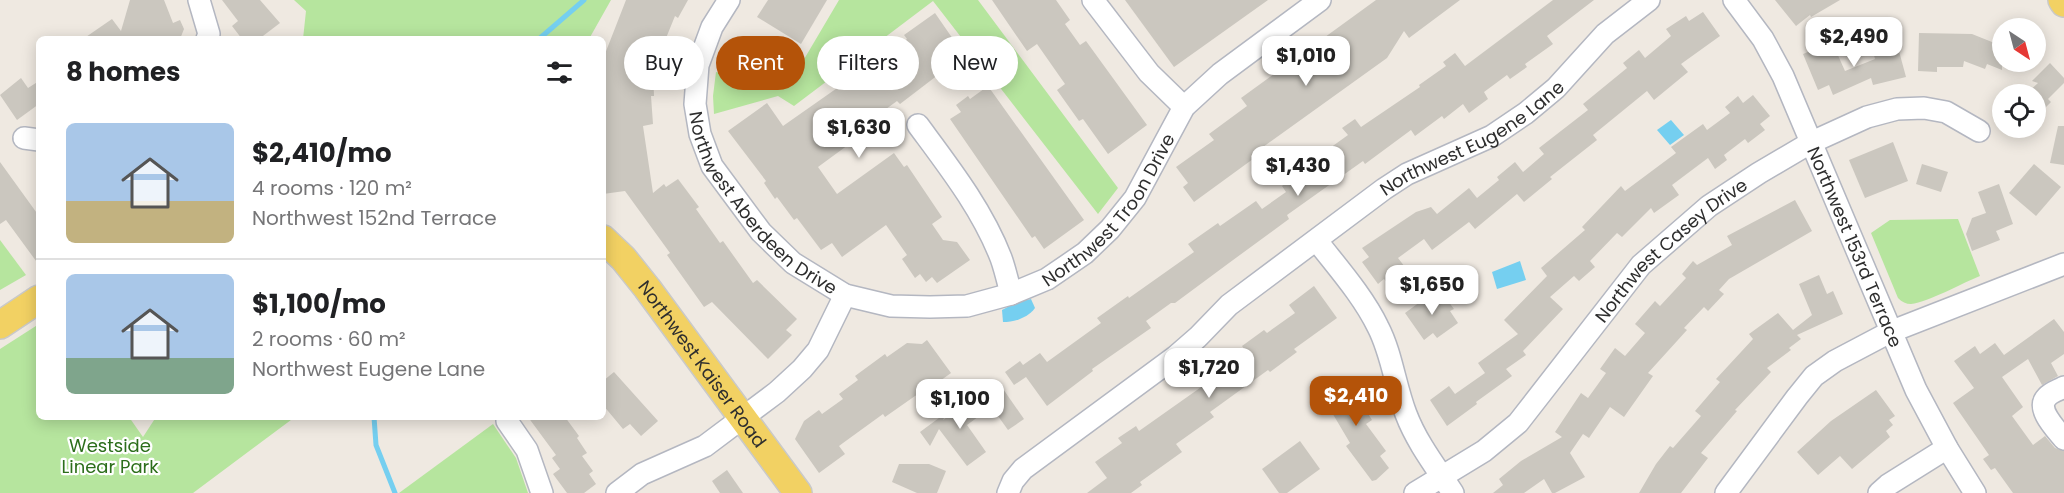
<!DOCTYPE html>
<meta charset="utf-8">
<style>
:root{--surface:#fff;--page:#f6f6f6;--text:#202124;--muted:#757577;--line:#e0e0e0;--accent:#b45309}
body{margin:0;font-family:Poppins,sans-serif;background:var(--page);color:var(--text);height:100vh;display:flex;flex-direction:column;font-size:22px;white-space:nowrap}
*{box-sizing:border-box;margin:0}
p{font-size:20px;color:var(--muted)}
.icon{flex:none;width:33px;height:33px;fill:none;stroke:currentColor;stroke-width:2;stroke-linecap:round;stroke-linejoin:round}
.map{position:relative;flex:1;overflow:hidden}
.panel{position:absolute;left:36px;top:36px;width:570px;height:384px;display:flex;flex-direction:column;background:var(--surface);border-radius:9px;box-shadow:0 3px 15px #0003}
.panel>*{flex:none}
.guide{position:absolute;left:624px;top:36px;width:570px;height:54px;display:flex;gap:12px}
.needle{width:39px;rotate:144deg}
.controls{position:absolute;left:1992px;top:18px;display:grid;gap:12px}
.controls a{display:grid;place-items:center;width:54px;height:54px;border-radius:50%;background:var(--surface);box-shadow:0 3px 15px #0003;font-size:30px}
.price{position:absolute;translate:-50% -51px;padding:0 14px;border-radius:12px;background:#fff;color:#222;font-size:20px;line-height:39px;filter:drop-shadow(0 2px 3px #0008)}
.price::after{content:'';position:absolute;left:50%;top:36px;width:18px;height:14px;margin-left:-9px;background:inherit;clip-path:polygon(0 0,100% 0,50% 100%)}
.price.selected{background:var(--accent);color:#fff}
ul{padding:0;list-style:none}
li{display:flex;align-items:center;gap:18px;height:150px;padding:0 30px}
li+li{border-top:2px solid var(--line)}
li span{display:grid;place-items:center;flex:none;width:168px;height:120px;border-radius:9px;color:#555}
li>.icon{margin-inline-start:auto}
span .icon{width:72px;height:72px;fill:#fffc;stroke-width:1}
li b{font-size:26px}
h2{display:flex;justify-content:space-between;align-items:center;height:72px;padding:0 30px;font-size:26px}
.tag{padding:0 21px;border-radius:27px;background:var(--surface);box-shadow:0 3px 15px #0003;font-size:21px;line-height:54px}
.tag.selected{background:var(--accent);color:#fff}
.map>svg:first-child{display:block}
.green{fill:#b6e59e}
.water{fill:#75cff0}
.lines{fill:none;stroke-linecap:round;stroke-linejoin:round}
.stream{stroke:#75cff0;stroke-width:5}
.building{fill:#cbc7bf}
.minor-casing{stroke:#b4b7c1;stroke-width:24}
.major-casing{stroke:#c9c9c9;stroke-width:30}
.minor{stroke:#fff;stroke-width:21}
.major{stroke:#f2d163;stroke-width:27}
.labels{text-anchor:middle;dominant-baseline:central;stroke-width:4.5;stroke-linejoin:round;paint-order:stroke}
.street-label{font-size:18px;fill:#2e2e2e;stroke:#fff}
.park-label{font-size:18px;fill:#2c6e1b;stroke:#fff}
</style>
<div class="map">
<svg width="2064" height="493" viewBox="0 0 2064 493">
<rect width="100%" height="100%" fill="#efe9e1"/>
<g class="green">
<polygon points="294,0 611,0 589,39 303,39 306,11"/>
<polygon points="839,0 978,0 1118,188 1098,214 933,1 794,106 778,96 714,114 713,96 716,72 776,85 790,83"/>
<path d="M1958 219 1980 276C1962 283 1929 302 1911 304 1906 304 1902 302 1898 298L1871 233 1890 220Z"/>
<polygon points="0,240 26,275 0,290"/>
<polygon points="39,324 39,417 129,417 143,437 156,417 295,417 193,493 0,493 0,349"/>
<polygon points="493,424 516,458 528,493 399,493"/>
</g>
<g class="water">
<polygon points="1671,120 1684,135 1670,145 1657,130"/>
<polygon points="1520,261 1526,280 1497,289 1492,272"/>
<path d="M1031 299 1035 308C1028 318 1014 322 1003 322L1002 310 1017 302Z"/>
</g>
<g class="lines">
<g class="stream">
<polyline points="539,39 584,0"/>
<polyline points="374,417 376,445 395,493"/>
</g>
</g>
<g class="building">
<polygon points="130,0 164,0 173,23 180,20 184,29 180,39 83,39 112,19 121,31"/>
<polygon points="222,0 260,0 280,23 259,39 242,39 232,26 238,21"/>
<polygon points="626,0 688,0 678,18 675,16 653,70 654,96 651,96 653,124 643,126 653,193 664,184 666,187 678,179 699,207 696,209 720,243 723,241 753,283 757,280 797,319 786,330 792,335 768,359 712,302 704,307 667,255 670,253 625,191 603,194 603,59"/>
<polygon points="768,0 827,0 801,44 757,17"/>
<polygon points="992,0 1056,0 1070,20 1065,24 1080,45 1086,41 1147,125 1108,154 1083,119 1079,121 1057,90 1065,84 1037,44 1027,51"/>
<polygon points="1125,0 1268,0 1174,67"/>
<polygon points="1376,0 1460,0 1409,38 1404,31 1387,58 1263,147 1251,156 1253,159 1194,202 1183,187 1188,183 1176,167 1214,140 1209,134 1247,106 1241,98"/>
<polygon points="1553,0 1594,0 1547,36 1553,44 1525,64 1527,67 1510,79 1507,75 1484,92 1488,99 1469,113 1463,104 1444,119 1442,116 1415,136 1411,130 1365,164 1363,161 1287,215 1289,219 1229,263 1175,303 1171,303 1146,321 1151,328 1092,369 1093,371 1047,406 1026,377 1014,385 1005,372 1020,361 1023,365 1040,353 1047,362 1101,323 1097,318 1128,296 1129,298 1194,252 1188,244 1218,223 1220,226 1256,201 1262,209 1286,192 1282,186 1295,176 1294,174 1348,135 1342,128 1355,119 1361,127 1420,87 1419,85 1446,66 1443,62 1455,53 1465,66"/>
<polygon points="1775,0 1840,0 1811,17 1810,15 1796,26"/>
<polygon points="1703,12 1720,36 1681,64 1688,72 1654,100 1647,91 1593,135 1597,140 1550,177 1552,179 1524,202 1517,194 1475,229 1469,222 1432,250 1424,239 1398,258 1408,271 1389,285 1384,279 1378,284 1362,262 1369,257 1362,248 1416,212 1431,207 1437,214 1469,188 1477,198 1499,180 1497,177 1515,162 1523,172 1544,154 1539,148 1588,110 1583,104 1627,68 1623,63 1639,50 1645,58 1671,36 1666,29 1686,16 1689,21"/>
<polygon points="935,13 964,55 900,104 897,101 856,131 857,133 845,141 848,145 818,167 837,194 894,153 904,167 907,165 942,217 932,224 943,240 957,242 970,260 937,283 932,277 926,282 920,274 915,278 902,259 907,255 886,225 842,257 832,243 821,250 797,218 794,220 777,197 775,199 764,183 766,181 728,131 767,103 783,126 907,39 904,35"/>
<polygon points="1919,33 1972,34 2002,46 2002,70 1987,64 1985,69 1964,61 1963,67 1937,67 1937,72 1918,71"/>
<polygon points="741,36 792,58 781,84 730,60"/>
<polygon points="1896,40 1906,77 1873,85 1871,78 1833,95 1829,85 1818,90 1803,54 1832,42 1845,71 1875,59 1872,47"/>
<polygon points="2050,63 2064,78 2064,83 2048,99 2051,102 2036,117 2036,94 2026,94 2038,83 2032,81"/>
<polygon points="21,78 28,88 39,81 39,104 17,120 0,95"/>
<polygon points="988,86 1084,220 1044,249 1035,236 1032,238 950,119 961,112 956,105 968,96 970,99"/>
<polygon points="1753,95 1770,116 1760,124 1765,130 1748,143 1745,139 1724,155 1727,160 1715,169 1708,158 1672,185 1679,195 1654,213 1651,208 1622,237 1617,233 1590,261 1595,267 1579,281 1574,276 1550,297 1563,309 1523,351 1526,355 1506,369 1512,376 1476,402 1477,404 1447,426 1430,400 1449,386 1455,394 1485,373 1478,363 1518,334 1504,320 1547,276 1541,268 1585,230 1582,227 1621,186 1625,191 1676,153 1671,147 1703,124 1707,130 1730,113 1725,107 1738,96 1743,103"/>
<polygon points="2058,126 2064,126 2064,165 2050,163"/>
<polygon points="1893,142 1908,181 1865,198 1849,160"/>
<polygon points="0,162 39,216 39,265 6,220 0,224"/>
<polygon points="1922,164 1948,172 1941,192 1916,184"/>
<polygon points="2034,164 2061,187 2036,216 2009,193"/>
<polygon points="1999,184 2013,224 1996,231 2000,240 1972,251 1966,234 1972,218 1986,213 1978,192"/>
<polygon points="1795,200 1812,231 1729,279 1719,290 1724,294 1708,311 1704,307 1684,328 1687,330 1648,373 1653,376 1624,417 1610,407 1589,438 1583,434 1570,453 1585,477 1555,493 1552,493 1544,479 1524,493 1493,493 1503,485 1499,479 1521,461 1562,437 1555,432 1581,393 1588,398 1606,373 1600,369 1615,348 1625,356 1645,333 1635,324 1655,301 1660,306 1686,278 1682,274 1693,261 1697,265 1732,245 1727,236"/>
<polygon points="1819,275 1827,294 1833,291 1843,314 1797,335 1801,339 1789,348 1791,350 1767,368 1771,372 1735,410 1737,411 1701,453 1708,458 1681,493 1639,493 1656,464 1670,446 1673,448 1701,416 1695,411 1720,382 1716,379 1753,339 1749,334 1778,313 1793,330 1812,315 1799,284"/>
<polygon points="1314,286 1337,318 1294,349 1297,352 1270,372 1268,370 1210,412 1214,417 1176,444 1182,452 1140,482 1142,485 1131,493 1087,493 1107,478 1095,462 1122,443 1118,438 1136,426 1139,431 1248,354 1242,346 1264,330 1267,333 1295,313 1289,305"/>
<polygon points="1435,291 1441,300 1445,297 1454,309 1450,311 1458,323 1437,338 1433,333 1424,340 1405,313"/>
<polygon points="2054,319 2064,332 2064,354 2051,363 2058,376 2042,385 2028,359 2002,377 2023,407 2012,416 2033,445 2045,436 2055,448 2064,451 2064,493 2013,493 1995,468 1991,470 1983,459 1989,455 1953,403 1974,388 1954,361 1975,346 1980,354 1995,343 2004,355"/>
<polygon points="927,340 951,373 926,391 925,389 885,417 883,414 843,443 839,446 845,454 819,473 795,439 804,421 819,410 822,414 843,399 839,394 858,380 855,376 885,354 887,357 907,343 922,344"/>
<polygon points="614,372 658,421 641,436 630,424 623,429 603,405 603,381"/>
<polygon points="1353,376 1364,395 1358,398 1372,420 1366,424 1386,451 1380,456 1389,468 1376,480 1372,481 1346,446 1350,443 1321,394"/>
<polygon points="1001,386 1024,419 1008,430 985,398"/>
<polygon points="1876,390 1895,416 1889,420 1893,425 1886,431 1890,437 1852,469 1840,456 1818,475 1797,452 1831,421"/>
<polygon points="979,394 990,408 967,425 986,452 967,466 939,429 930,446 920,432 947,412 943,420"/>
<polygon points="528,417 565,417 579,436 577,438 587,453 582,456 593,471 589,474 596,484 584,493 567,493 553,474 560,469 552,458 556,455"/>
<polygon points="1300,441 1320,469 1287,493 1279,493 1262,469"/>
<polygon points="899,464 929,464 946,471 937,493 917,493 892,482"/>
<polygon points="727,470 743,493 720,493 712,481"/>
</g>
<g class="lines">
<defs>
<g id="minor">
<polyline points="199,0 209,34 207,39"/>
<path id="s1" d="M729 0 712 27 698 65 695 104 700 134 712 166 761 232 793 263 845 295 891 306 930 307 967 306 1011 294 1047 279 1085 253 1110 229 1135 198 1184 107 1220 74 1320 0"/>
<polyline points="1093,0 1149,73 1184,107"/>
<path id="s2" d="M1734 0 1763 39 1783 76 1916 390 1947 448 1975 493"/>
<path d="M918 125C949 167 982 209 1001 258 1005 269 1008 282 1011 294"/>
<polyline points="24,138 39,140"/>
<path d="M1317 241C1338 268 1363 296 1378 327 1392 354 1395 386 1406 414 1417 443 1436 467 1453 493"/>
<path d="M2064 387C2059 390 2051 392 2047 397 2035 409 2057 430 2064 439"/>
<polyline points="507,421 527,450 542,493"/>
<polyline points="617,493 642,474 705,446 777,392 802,369 818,350 845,295"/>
<path id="s3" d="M1008 493 1013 481 1023 469 1175 357 1198 337 1229 305 1384 189 1407 174 1492 136 1526 113 1556 88 1605 34 1649 0"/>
<path id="s4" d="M1415 493 1484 451 1518 423 1641 265 1709 206 1759 173 1810 143 1867 117 1897 109 1924 108 1946 112 1979 131"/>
<polyline points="1726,493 1797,397 1814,376 1835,361 1890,332 2064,264"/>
<polyline points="1879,493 1888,485 1947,448"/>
</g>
<g id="major">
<polyline points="2062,0 2064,3"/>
<path id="s5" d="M603 239 623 258 647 288 798 493"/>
<polyline points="0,325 39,299"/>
</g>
</defs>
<use href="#minor" class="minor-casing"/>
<use href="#major" class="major-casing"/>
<use href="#minor" class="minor"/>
<use href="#major" class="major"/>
</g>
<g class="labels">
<g class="street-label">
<text stroke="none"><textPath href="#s3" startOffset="588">Northwest Eugene Lane</textPath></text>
<text stroke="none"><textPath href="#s1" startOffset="236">Northwest Aberdeen Drive</textPath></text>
<text stroke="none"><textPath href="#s1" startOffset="666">Northwest Troon Drive</textPath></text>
<text stroke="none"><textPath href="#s2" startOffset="276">Northwest 153rd Terrace</textPath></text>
<text stroke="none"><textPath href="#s4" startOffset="357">Northwest Casey Drive</textPath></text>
<text stroke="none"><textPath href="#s5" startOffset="160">Northwest Kaiser Road</textPath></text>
</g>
<g class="park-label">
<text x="110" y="445">Westside<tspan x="110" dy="21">Linear Park</tspan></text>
</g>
</g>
</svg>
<div class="controls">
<a><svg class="needle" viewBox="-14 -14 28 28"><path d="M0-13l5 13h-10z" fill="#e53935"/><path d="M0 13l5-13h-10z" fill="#757577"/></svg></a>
<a><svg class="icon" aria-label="locate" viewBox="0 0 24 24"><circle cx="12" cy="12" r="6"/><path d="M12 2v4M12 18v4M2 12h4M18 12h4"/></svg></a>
</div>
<b class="price" style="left:1854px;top:68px">$2,490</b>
<b class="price" style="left:1306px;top:87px">$1,010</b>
<b class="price" style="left:859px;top:159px">$1,630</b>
<b class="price" style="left:1298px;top:197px">$1,430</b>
<b class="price" style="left:1432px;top:316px">$1,650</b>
<b class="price" style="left:1209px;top:399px">$1,720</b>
<b class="price selected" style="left:1356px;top:427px">$2,410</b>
<b class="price" style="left:960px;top:430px">$1,100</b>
<div class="guide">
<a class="tag">Buy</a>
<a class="tag selected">Rent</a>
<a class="tag">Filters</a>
<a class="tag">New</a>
</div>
<section class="panel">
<h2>8 homes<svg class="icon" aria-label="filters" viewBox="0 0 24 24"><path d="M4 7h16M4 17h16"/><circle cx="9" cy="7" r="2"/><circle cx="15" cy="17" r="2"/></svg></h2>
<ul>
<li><span style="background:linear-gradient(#a9c7e8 65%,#c2b280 0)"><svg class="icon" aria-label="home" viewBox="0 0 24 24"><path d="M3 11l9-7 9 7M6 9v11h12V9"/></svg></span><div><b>$2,410/mo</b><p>4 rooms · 120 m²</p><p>Northwest 152nd Terrace</p></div></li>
<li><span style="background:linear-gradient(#a9c7e8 70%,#7fa58c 0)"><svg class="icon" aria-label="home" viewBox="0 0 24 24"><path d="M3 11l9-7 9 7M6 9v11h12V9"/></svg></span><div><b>$1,100/mo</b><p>2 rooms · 60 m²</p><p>Northwest Eugene Lane</p></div></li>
</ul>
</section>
</div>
